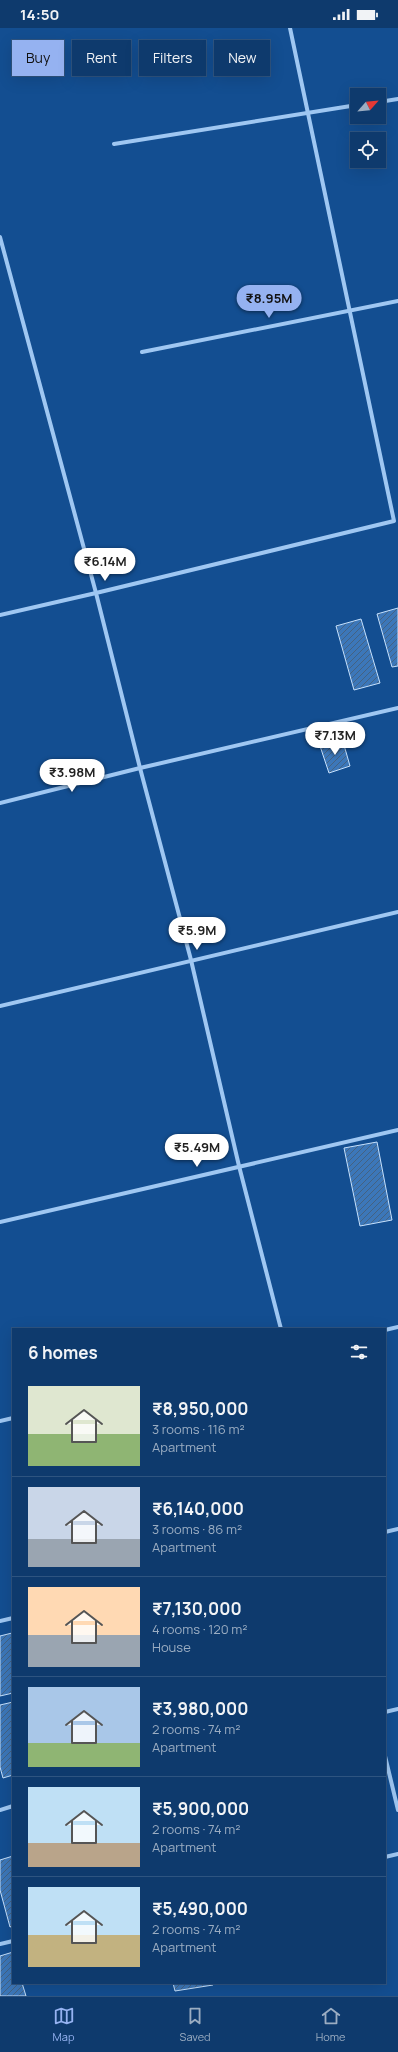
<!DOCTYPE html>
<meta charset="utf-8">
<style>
:root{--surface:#0e3a6d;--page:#1c4575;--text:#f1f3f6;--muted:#9badc2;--line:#2e5480;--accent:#95b2f1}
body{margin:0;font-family:Manrope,sans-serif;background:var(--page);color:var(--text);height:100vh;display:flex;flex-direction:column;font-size:15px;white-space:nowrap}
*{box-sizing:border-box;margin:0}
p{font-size:13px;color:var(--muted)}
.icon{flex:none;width:22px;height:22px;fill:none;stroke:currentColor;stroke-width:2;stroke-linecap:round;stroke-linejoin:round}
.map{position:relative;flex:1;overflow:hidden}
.drawer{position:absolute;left:12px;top:1300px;width:374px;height:656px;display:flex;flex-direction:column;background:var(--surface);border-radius:0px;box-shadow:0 4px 16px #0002,0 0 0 1px var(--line)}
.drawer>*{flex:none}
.banner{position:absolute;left:12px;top:12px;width:374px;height:36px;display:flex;gap:8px}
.needle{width:26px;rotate:63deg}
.buttons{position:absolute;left:350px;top:60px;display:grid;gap:8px}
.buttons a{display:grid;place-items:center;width:36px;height:36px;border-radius:0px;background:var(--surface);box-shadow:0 4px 16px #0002,0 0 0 1px var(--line);font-size:20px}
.price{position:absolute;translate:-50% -34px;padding:0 9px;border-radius:14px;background:#fff;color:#222;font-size:13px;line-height:26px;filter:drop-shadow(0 1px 2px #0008)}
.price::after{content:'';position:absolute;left:50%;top:24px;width:12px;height:9px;margin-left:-6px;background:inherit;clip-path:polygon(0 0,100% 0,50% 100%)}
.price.current{background:var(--accent);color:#111}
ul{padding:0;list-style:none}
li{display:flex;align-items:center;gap:12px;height:100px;padding:0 16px}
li+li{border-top:1px solid var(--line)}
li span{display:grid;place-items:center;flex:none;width:112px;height:80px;border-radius:0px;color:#555}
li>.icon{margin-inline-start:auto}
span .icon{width:48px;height:48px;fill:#fffc;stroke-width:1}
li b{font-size:17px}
h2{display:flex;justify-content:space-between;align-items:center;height:48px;padding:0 16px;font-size:17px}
.pill{padding:0 14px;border-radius:0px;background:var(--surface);box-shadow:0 4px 16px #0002,0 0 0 1px var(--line);font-size:14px;line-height:36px}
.pill.current{background:var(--accent);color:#111}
.status{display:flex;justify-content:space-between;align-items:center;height:28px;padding:0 20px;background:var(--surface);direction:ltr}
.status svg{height:11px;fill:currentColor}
.dock{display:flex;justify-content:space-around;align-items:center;height:56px;border-top:1px solid var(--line);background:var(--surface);font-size:11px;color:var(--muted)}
.dock a{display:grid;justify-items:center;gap:2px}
.dock .current{color:var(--accent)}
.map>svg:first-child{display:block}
.building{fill:url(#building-hatch);stroke:#c6e1fd}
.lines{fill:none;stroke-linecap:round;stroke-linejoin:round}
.minor{stroke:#9fc7f2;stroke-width:4}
</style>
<div class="status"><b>14:50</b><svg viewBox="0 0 49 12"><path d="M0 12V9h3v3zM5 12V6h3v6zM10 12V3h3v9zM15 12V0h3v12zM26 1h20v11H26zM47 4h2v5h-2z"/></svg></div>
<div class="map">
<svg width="398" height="1968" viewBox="0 0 398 1968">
<defs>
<pattern id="building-hatch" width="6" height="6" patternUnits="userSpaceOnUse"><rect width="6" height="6" fill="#3c77b9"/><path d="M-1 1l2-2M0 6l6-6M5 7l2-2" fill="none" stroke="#446282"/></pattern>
</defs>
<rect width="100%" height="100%" fill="#134e91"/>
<g class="building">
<polygon points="398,580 398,638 392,639 377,586"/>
<polygon points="361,591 380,655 354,662 336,598"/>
<polygon points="342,710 350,738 329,745 320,718"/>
<polygon points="377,1114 392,1192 360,1198 344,1120"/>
<polygon points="12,1605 13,1665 0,1668 0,1608"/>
<polygon points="13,1674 13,1747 3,1750 0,1739 0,1677"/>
<polygon points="13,1828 13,1898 10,1899 0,1862 0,1832"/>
<polygon points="13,1924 13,1955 22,1955 26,1968 0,1968 0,1928"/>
<polygon points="173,1955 212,1955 213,1957 175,1963"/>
</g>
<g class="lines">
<g class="minor">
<polyline points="379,74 398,71"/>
<polyline points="114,116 357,77"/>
<polyline points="0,209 96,565 0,587"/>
<polyline points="142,324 398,273"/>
<polyline points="0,775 140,740 398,680"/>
<polyline points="0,978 398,884"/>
<polyline points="0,1194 398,1102"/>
<polyline points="281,1301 239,1138 191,932 140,740 96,565 394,493 290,0"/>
<polyline points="385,1302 398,1299"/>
<polyline points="0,1393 13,1390"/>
<polyline points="385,1504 398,1501"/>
<polyline points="0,1593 13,1590"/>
<polyline points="385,1684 398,1681"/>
<polyline points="385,1728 398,1782"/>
<polyline points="0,1782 13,1778"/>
<polyline points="385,1829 398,1826"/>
<polyline points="0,1916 13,1913"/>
</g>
</g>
</svg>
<div class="buttons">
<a><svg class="needle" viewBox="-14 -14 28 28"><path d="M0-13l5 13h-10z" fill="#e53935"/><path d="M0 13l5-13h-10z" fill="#9badc2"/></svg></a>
<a><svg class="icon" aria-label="locate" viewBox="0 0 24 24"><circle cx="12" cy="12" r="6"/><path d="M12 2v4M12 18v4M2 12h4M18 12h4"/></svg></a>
</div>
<b class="price current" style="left:269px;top:291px">₹8.95M</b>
<b class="price" style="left:105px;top:554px">₹6.14M</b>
<b class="price" style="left:335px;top:728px">₹7.13M</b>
<b class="price" style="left:72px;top:765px">₹3.98M</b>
<b class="price" style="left:197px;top:923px">₹5.9M</b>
<b class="price" style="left:197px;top:1140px">₹5.49M</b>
<div class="banner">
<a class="pill current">Buy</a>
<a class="pill">Rent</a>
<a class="pill">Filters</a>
<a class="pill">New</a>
</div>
<section class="drawer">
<h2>6 homes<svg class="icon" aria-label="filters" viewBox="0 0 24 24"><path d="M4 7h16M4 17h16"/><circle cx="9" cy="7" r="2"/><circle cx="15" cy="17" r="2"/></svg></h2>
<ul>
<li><span style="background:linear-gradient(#dfe7d0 60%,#8fb573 0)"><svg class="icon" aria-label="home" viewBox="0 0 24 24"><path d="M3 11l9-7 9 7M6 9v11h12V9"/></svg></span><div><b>₹8,950,000</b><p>3 rooms · 116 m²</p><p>Apartment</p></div></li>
<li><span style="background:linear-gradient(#c9d6e8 65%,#9aa5b1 0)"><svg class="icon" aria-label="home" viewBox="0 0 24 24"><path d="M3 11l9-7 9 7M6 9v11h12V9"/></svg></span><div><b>₹6,140,000</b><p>3 rooms · 86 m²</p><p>Apartment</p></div></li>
<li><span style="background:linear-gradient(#ffd9b3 60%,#9aa5b1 0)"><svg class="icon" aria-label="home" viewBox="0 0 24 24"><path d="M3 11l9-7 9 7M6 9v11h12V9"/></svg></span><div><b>₹7,130,000</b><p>4 rooms · 120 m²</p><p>House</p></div></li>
<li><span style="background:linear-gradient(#a9c7e8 70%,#8fb573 0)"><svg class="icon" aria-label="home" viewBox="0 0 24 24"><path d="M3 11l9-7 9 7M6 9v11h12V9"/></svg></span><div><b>₹3,980,000</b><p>2 rooms · 74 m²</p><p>Apartment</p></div></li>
<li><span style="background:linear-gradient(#bfe0f5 70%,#b9a48a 0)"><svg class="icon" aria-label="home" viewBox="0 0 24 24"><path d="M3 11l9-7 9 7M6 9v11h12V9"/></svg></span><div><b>₹5,900,000</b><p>2 rooms · 74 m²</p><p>Apartment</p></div></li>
<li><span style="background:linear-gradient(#bfe0f5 60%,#c2b280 0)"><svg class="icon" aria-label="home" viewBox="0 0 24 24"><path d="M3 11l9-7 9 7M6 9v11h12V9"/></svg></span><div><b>₹5,490,000</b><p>2 rooms · 74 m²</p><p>Apartment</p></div></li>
</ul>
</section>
</div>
<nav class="dock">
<a class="current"><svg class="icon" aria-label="map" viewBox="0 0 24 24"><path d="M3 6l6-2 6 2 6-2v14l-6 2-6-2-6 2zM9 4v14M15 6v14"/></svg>Map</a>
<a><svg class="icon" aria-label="saved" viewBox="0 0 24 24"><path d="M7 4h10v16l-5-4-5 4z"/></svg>Saved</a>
<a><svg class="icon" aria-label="home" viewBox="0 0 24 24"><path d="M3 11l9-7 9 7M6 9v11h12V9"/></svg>Home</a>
</nav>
